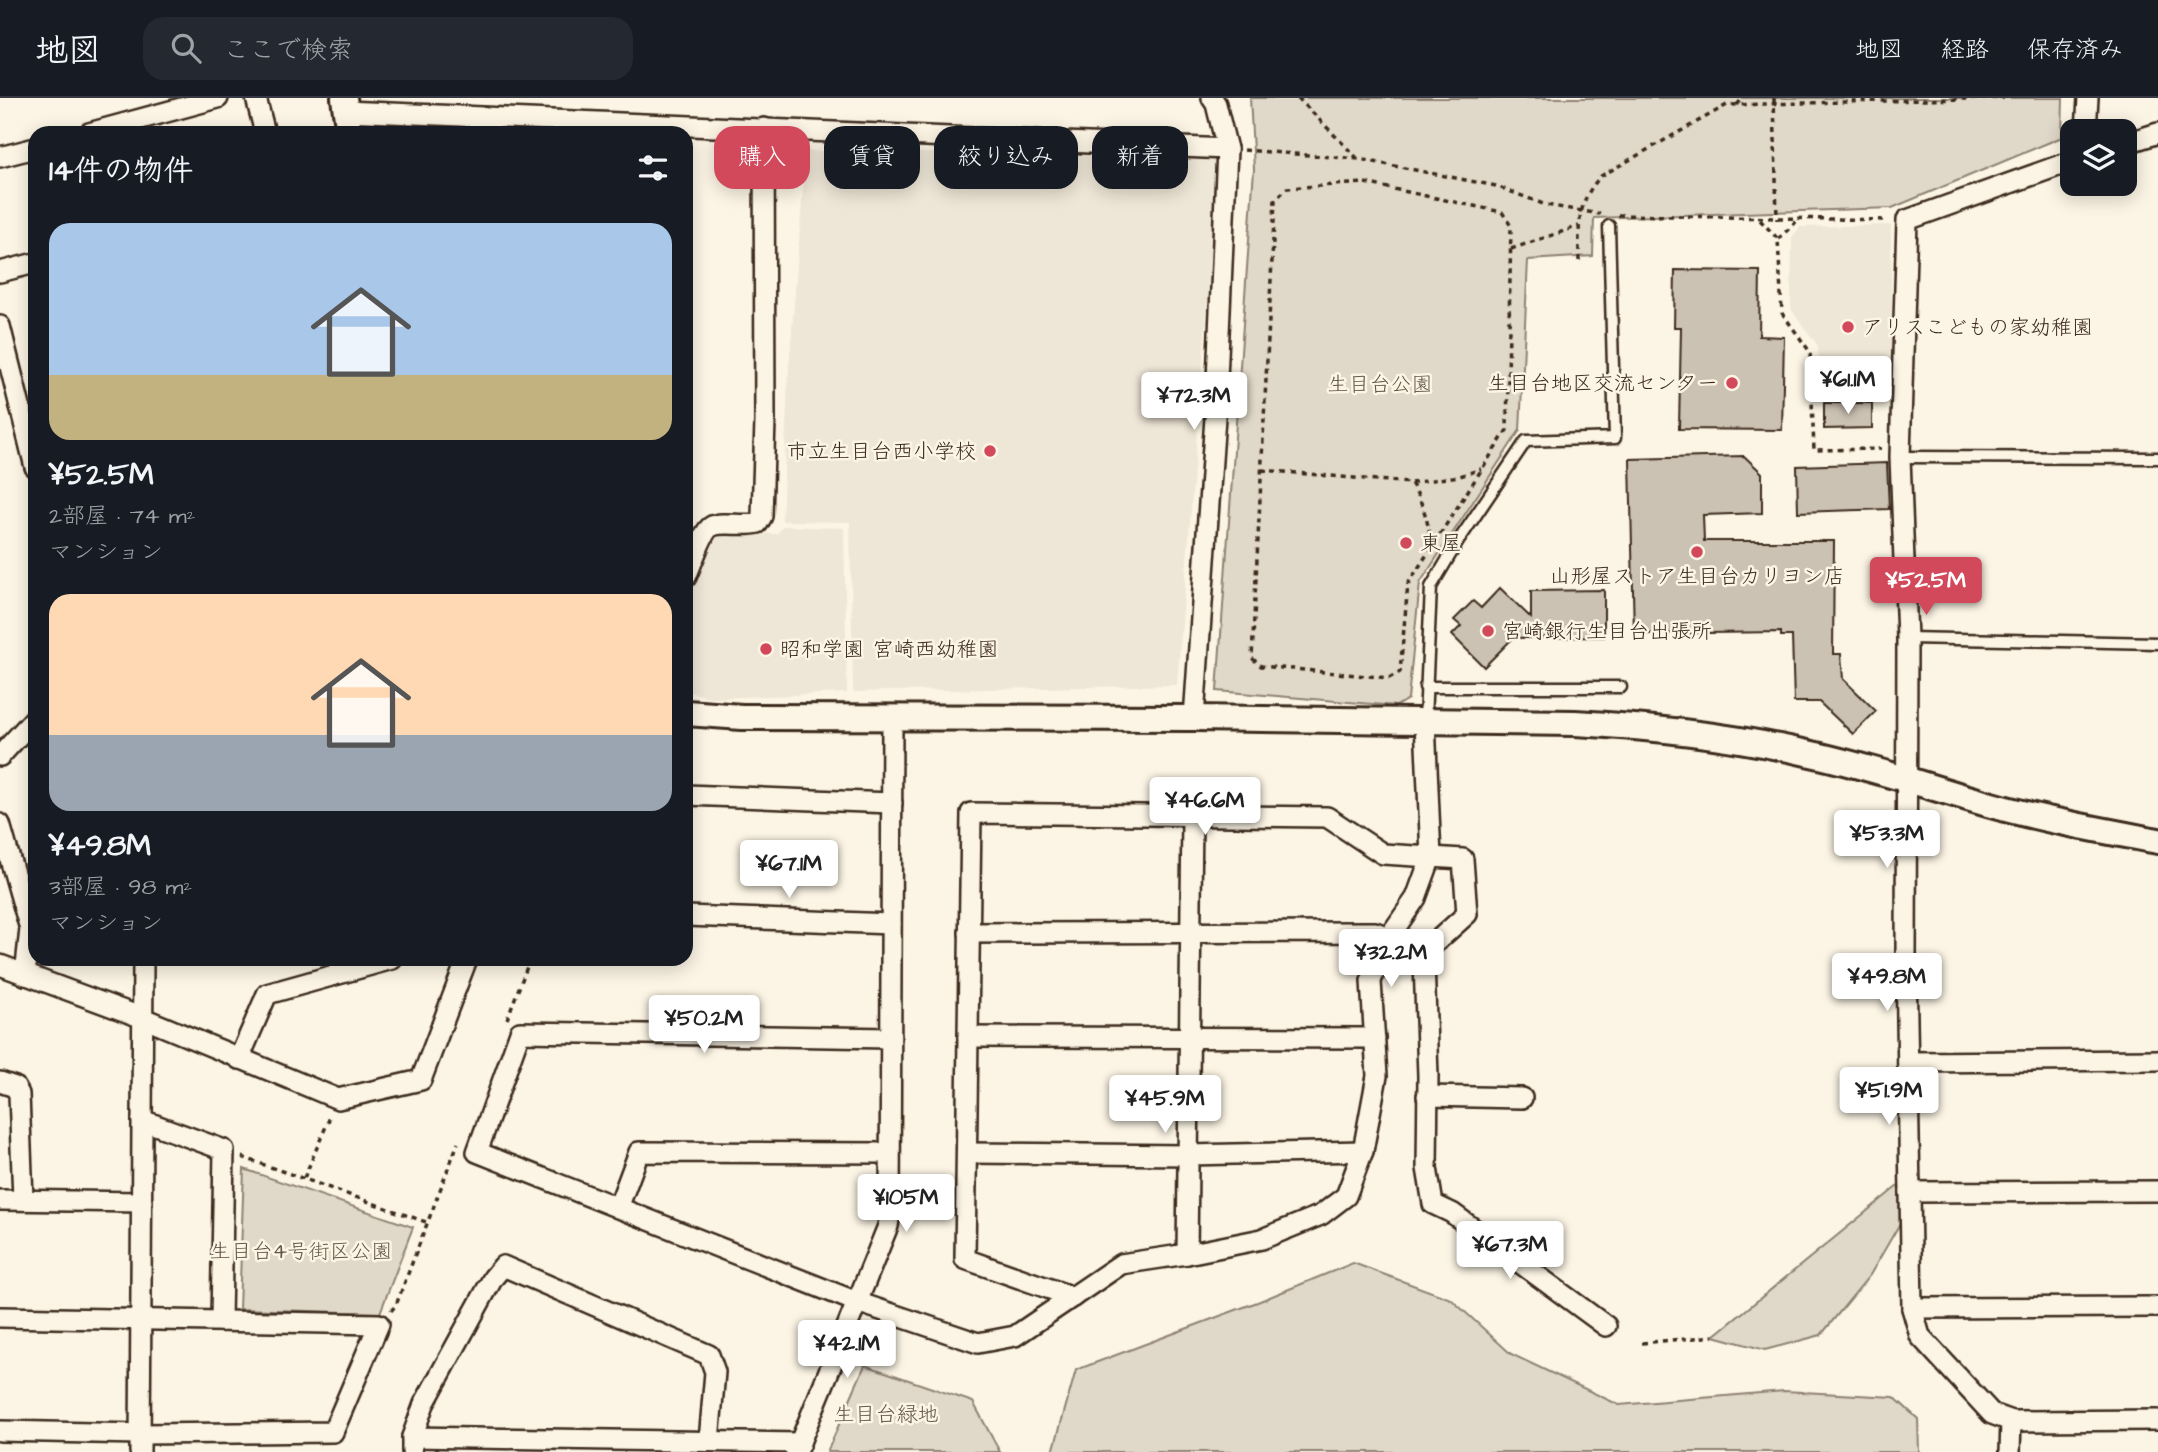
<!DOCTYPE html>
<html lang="ja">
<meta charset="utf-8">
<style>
:root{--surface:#171b24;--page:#242831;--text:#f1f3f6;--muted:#9ea1a6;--line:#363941;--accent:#d1495b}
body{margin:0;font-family:"Architects Daughter","Klee One",sans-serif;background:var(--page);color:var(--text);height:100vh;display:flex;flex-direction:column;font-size:26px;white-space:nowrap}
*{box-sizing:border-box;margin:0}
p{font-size:23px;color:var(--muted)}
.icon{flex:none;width:38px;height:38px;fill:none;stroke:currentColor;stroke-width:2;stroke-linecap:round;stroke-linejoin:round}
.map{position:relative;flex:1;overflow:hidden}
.panel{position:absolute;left:28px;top:28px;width:665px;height:840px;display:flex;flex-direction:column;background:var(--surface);border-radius:21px;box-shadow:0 4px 18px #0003}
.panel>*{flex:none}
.top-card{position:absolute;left:714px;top:28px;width:665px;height:63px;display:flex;gap:14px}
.buttons{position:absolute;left:2060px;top:21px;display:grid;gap:14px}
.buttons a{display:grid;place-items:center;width:77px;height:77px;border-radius:14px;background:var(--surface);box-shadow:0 4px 18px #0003;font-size:35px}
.price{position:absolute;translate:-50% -60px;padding:0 16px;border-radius:7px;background:#fff;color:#222;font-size:23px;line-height:46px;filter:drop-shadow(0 2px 4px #0008)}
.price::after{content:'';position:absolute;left:50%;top:42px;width:21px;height:16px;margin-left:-10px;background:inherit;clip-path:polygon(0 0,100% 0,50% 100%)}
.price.selected{background:var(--accent);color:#fff}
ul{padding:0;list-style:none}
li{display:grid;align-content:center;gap:14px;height:371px;padding:0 21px}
li span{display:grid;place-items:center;height:217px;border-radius:21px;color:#555}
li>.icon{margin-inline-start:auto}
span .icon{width:126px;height:126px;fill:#fffc;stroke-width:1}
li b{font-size:30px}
h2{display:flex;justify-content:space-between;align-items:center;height:84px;padding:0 21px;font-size:30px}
.pill{padding:0 24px;border-radius:21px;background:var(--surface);box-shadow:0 4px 18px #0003;font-size:24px;line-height:63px}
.pill.selected{background:var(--accent);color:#fff}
header{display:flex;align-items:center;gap:42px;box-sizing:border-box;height:98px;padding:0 35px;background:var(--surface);border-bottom:2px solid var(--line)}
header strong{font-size:33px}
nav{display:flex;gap:38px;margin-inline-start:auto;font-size:24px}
.search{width:490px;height:63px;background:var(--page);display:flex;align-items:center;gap:18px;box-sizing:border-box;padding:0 24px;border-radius:21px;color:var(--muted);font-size:26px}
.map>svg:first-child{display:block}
.built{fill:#eee6d6}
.green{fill:#e0d8c8;stroke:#8e8173;stroke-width:2}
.building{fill:#ccc2b3;stroke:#3b2a1e;stroke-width:2}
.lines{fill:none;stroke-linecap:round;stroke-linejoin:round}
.service-casing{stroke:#3b2a1e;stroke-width:15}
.minor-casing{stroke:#3b2a1e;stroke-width:24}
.tertiary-casing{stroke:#3b2a1e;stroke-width:30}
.path{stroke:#3b2a1e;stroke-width:3.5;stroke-dasharray:5 5;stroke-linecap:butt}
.service{stroke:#fcf5e5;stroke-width:10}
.minor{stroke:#fcf5e5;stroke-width:19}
.tertiary{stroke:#fcf5e5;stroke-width:24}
.poi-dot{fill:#d1495b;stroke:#fcf5e5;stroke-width:2.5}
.labels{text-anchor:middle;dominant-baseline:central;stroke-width:5;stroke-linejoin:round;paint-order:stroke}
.poi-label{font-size:21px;fill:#3b2a1e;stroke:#fcf5e5;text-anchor:start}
.park-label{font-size:21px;fill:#645648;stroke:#fcf5e5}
</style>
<header>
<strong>地図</strong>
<div class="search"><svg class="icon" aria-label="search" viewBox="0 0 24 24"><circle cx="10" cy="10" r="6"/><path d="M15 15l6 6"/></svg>ここで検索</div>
<nav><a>地図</a><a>経路</a><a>保存済み</a></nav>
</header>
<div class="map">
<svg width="2158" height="1354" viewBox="0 0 2158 1354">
<rect width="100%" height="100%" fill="#fcf5e5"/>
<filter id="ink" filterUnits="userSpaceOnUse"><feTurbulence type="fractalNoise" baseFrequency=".0143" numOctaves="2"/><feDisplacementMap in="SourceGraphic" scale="14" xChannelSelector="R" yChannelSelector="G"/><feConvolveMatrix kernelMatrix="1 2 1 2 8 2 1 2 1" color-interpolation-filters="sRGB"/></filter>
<g filter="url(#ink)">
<g class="built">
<polygon points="806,53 1219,60 1177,587 853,594 850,424 782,423 788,283"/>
<polygon points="1891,127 1892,301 1820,300 1818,248 1791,211 1792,139 1800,129"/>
<polygon points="783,428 844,430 847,595 714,600 686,593 686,508 715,436 720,434 777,436"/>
</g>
<g class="green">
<polygon points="1250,0 2063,0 2062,39 1892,110 1594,120 1593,158 1528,162 1520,332 1420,485 1408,601 1396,608 1217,593 1254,71"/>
<polygon points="244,1071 413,1129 380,1215 239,1211"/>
<polygon points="1910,1078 1910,1108 1870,1177 1821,1237 1765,1252 1714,1238"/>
<polygon points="1353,1165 1451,1201 1511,1256 1619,1307 1784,1293 1894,1299 1918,1321 1919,1354 1053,1354 1076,1272 1260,1203"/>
<polygon points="865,1267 973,1304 1000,1354 827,1354"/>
</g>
<g class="building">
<polygon points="1675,172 1760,173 1759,238 1784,239 1782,332 1679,331 1681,229 1674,229"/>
<polygon points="1824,305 1872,305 1872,330 1824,331"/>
<polygon points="1744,358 1762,375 1762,415 1703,417 1704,443 1834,443 1833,556 1841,556 1843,581 1876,613 1853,636 1819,604 1794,604 1792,538 1781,538 1781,534 1634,536 1630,361"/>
<polygon points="1887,365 1889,411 1798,414 1797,368"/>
<polygon points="1500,490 1531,520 1531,493 1604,492 1604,539 1513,540 1484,569 1452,537 1461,528 1454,522 1473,503 1481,510"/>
</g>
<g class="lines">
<defs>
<g id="service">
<polyline points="1900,359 2158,360"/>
<polyline points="1907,540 2158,545"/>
<polyline points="1425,589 1621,589"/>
<polyline points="1425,622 1431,489 1459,442 1526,343 1615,340 1609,128"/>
</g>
<g id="minor">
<polyline points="256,0 265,35"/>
<polyline points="345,13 1227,51"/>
<polyline points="2086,33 2088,0"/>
<polyline points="89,35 218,0"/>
<polyline points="2124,46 2158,35"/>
<polyline points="0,59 35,50"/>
<polyline points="2072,63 1907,122 1900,359 1907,540 1906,865 1912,1210 1920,1238 1992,1316 2011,1323 2158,1322"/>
<polyline points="0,174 35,165"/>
<polyline points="0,228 35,369"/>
<path d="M686 479C691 468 703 432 712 428 723 423 744 429 758 425L762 418 765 323 764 30"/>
<polyline points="1194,620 1216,305 1227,51 1216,6 1212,0"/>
<polyline points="0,658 35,620"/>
<polyline points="686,697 892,705"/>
<polyline points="0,726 30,831 25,877"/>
<polyline points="686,818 891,826"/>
<polyline points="969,835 1375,834 1389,839"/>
<polyline points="0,867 143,920 338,1001 421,982 467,861"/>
<polyline points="968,939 1375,940"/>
<polyline points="890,940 520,934 477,1054 857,1204 978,1245 1015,1238 1121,1166 1187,1156 1262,1141 1321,1117 1346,1098 1363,1053 1377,978 1371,883 1389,839 1416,800 1431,759 1425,624"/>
<polyline points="239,961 267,896 392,861"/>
<polyline points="1908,964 2158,962"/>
<polyline points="0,984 15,989 19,996 23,1102"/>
<polyline points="1427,998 1522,1000"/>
<polyline points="142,1022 224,1052 221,1223"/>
<polyline points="967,1055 1188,1057 1363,1053"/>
<polyline points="1910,1094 2158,1093"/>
<polyline points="0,1102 142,1104"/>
<polyline points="618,1110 639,1054 890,1055"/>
<polyline points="1187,1156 1192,719"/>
<polyline points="1073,1199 965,1161 971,715 1327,719 1383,756 1463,761 1467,816 1427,852 1424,864 1428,978 1427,1070 1433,1106 1452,1115 1606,1228"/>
<polyline points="1912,1210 2158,1209"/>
<polyline points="0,1219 379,1226 333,1334 140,1336 0,1333"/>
<polyline points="412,1339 800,1345"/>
<polyline points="140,1354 143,861"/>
<polyline points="412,1354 412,1339 424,1306 493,1180 503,1168 709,1257 715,1274 709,1343"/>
<polyline points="796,1354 888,1128 890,1116 892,620"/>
<polyline points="2010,1354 2011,1323"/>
</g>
<g id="tertiary">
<polyline points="344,0 349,35"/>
<path d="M686 615 742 619 1194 620 1575 625C1653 629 1732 638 1807 655 1863 667 1917 685 1971 701 2032 720 2095 731 2158 743"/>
</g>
</defs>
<use href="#service" class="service-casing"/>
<use href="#minor" class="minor-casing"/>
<use href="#tertiary" class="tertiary-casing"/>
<g class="path">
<polyline points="1298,0 1357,60"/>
<polyline points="1774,0 1777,122"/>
<polyline points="1737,7 1743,0"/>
<polyline points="1244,52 1359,61 1496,88 1546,107 1600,116"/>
<polygon points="1365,85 1502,114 1511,128 1507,332 1408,486 1400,574 1389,580 1261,568 1252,560 1275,102 1287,90"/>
<polyline points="1618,117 1887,122"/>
<polyline points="1760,122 1778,141 1782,215 1810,254 1814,352 1881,351"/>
<polyline points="1778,141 1797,123"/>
<polyline points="1511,151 1579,128"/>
<path d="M1579 163C1579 128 1576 105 1601 78L1727 7 2004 0"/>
<path d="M1262 372 1411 385C1424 406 1428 425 1432 448"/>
<polyline points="1411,385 1460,378 1481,371"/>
<polyline points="507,921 530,861"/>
<polyline points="242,1059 426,1124"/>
<polyline points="304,1080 330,1019"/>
<polyline points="391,1213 396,1207 458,1045"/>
<polyline points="1642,1245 1714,1238"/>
</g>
<use href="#service" class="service"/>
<use href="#minor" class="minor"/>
<use href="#tertiary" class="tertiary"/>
</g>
</g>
<g class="poi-dot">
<circle cx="1848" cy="229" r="7"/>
<circle cx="1732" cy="285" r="7"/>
<circle cx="990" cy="353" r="7"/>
<circle cx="1406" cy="445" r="7"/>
<circle cx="1697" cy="454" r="7"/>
<circle cx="1488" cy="533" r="7"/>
<circle cx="766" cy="551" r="7"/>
</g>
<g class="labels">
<g class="poi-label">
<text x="1862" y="229">アリスこどもの家幼稚園</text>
<text x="1718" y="285" text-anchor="end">生目台地区交流センター</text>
<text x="976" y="353" text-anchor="end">市立生目台西小学校</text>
<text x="1420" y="445">東屋</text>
<text x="1697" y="478" text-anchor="middle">山形屋ストア生目台カリヨン店</text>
<text x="1502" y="533">宮崎銀行生目台出張所</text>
<text x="780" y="551">昭和学園 宮崎西幼稚園</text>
</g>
<g class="park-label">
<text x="1380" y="286">生目台公園</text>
<text x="301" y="1153">生目台4号街区公園</text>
<text x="886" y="1316">生目台緑地</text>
</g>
</g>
</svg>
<div class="buttons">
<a><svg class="icon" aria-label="layers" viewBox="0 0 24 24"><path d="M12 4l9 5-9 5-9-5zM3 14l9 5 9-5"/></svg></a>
</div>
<b class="price" style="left:1848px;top:318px">¥61.1M</b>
<b class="price" style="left:1194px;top:334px">¥72.3M</b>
<b class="price selected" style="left:1926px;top:519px">¥52.5M</b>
<b class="price" style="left:1205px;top:739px">¥46.6M</b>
<b class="price" style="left:1887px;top:772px">¥53.3M</b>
<b class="price" style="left:789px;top:802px">¥67.1M</b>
<b class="price" style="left:1391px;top:891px">¥32.2M</b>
<b class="price" style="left:1887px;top:915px">¥49.8M</b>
<b class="price" style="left:704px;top:957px">¥50.2M</b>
<b class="price" style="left:1889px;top:1029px">¥51.9M</b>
<b class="price" style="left:1165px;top:1037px">¥45.9M</b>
<b class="price" style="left:906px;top:1136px">¥105M</b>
<b class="price" style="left:1510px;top:1183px">¥67.3M</b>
<b class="price" style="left:847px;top:1282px">¥42.1M</b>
<div class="top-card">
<a class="pill selected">購入</a>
<a class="pill">賃貸</a>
<a class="pill">絞り込み</a>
<a class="pill">新着</a>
</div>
<section class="panel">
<h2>14件の物件<svg class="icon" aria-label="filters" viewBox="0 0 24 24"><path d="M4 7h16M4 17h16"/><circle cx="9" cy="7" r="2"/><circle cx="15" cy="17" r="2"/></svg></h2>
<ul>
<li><span style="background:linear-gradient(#a9c7e8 70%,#c2b280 0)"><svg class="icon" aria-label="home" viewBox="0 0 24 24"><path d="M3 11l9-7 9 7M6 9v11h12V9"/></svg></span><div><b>¥52.5M</b><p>2部屋 · 74 m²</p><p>マンション</p></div></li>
<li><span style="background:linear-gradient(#ffd9b3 65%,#9aa5b1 0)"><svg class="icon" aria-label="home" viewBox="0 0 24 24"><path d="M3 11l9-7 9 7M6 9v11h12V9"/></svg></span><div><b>¥49.8M</b><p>3部屋 · 98 m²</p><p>マンション</p></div></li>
</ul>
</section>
</div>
